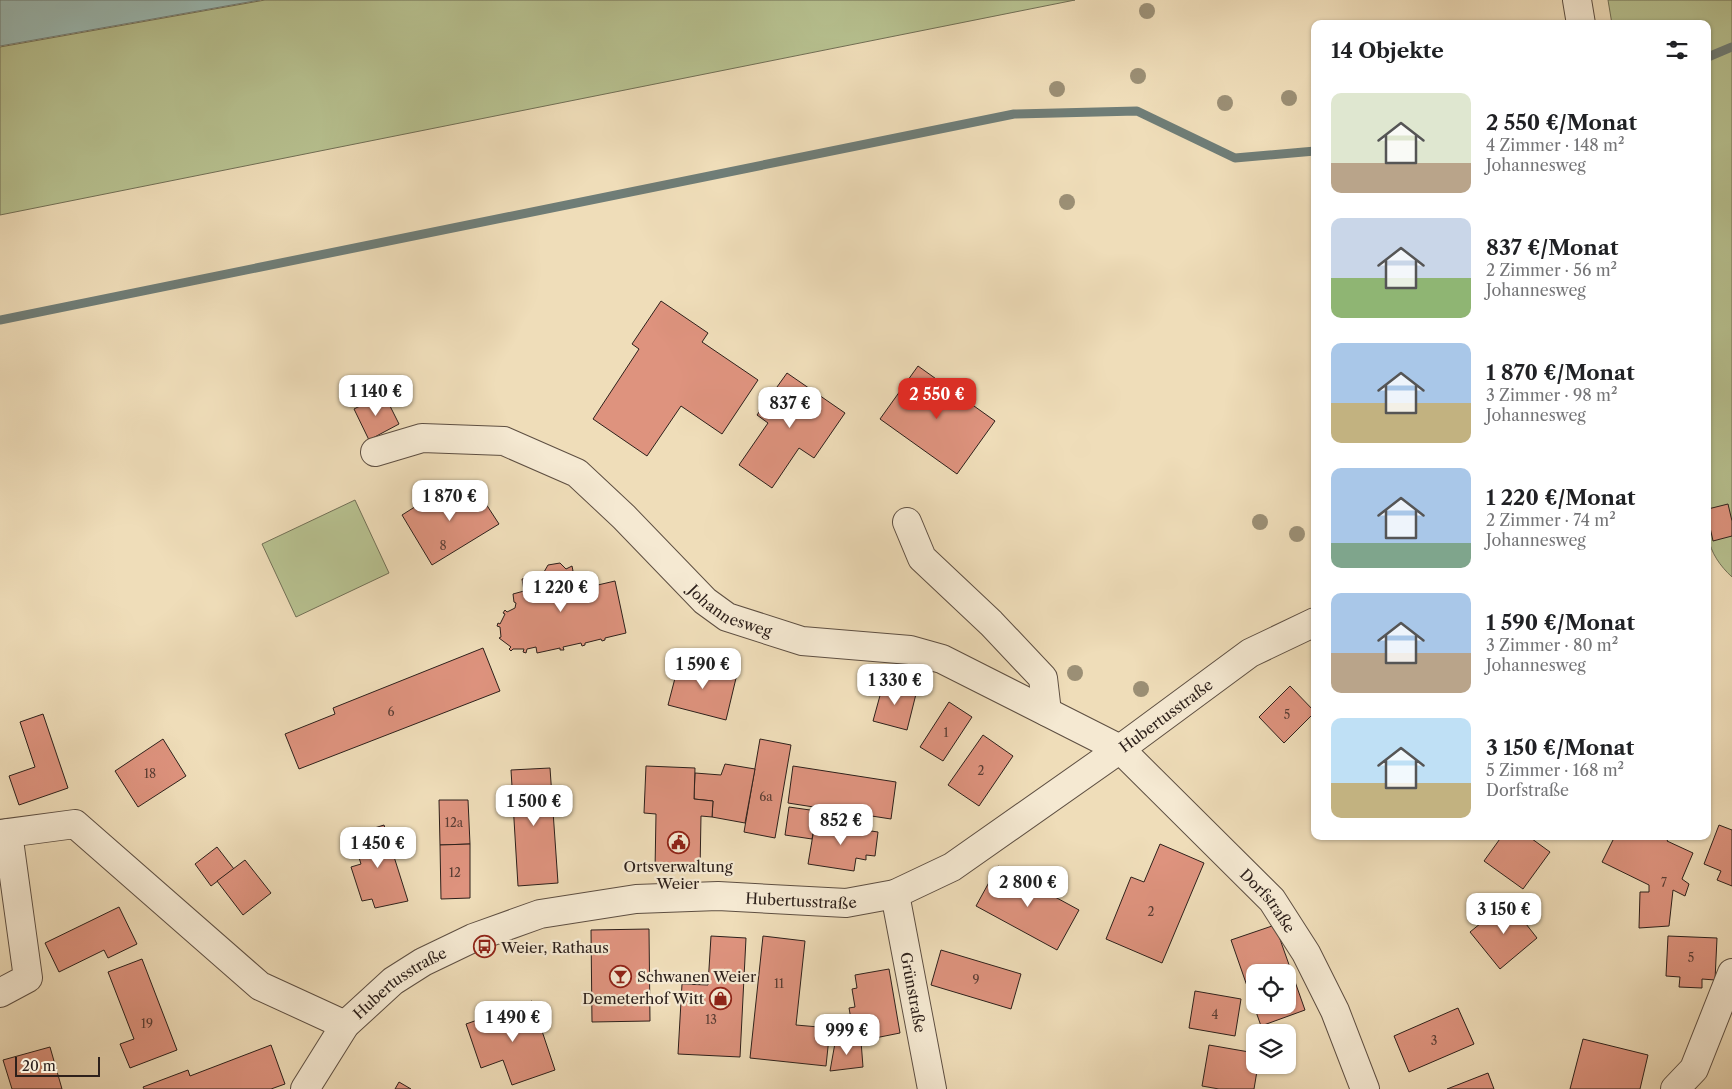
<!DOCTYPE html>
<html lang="de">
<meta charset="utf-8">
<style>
:root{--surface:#fff;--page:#f2f2f2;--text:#202124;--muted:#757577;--accent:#d93025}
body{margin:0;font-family:"Libre Caslon Text",serif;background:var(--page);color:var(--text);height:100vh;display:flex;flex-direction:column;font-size:19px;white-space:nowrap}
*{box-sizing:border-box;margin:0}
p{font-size:16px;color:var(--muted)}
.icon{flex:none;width:28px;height:28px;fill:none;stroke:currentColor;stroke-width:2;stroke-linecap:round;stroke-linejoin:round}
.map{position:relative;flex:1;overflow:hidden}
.details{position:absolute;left:1311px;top:20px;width:400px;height:820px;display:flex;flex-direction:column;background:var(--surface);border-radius:10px;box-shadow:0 1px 4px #0004}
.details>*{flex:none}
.fabs{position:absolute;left:1246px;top:964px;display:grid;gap:10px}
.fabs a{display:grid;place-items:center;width:50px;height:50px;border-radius:10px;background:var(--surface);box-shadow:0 1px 4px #0004;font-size:25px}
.scale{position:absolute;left:15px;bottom:12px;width:85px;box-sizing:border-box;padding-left:5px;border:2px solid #2d201b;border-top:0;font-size:14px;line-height:18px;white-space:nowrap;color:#2d201b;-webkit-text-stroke:4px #f5e9d2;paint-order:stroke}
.price{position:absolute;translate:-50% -42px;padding:0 11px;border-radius:10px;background:#fff;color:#222;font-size:16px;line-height:32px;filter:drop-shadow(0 1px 2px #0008)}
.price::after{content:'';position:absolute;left:50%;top:30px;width:15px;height:11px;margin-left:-8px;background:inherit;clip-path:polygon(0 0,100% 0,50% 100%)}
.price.on{background:var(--accent);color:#fff}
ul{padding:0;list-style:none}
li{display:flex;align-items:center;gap:15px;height:125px;padding:0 20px}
li span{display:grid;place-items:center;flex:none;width:140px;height:100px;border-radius:10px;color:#555}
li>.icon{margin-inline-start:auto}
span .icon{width:60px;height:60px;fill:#fffc;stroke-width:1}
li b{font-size:21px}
h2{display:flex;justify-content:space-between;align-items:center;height:60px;padding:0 20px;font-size:21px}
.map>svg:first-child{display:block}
.green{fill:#b7c190;stroke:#727056}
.water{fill:#9bbbb5;stroke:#6f7d77}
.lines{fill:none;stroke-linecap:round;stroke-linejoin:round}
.stream{stroke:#6f7d77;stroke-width:9}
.building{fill:#de937e;stroke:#2d201b;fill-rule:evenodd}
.minor-casing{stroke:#5e4f42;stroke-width:30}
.minor{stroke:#f5e9d2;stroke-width:28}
.tree{fill:#9b8f75}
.labels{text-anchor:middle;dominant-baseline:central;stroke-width:4.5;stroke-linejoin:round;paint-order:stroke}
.number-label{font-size:12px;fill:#593d34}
.street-label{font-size:15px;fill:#2d201b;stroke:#f5e9d2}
.poi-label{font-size:15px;fill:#2d201b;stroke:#f5e9d2;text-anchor:start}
</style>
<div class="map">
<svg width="1732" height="1089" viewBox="0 0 1732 1089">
<rect width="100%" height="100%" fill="#efddb9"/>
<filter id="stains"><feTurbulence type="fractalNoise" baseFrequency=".004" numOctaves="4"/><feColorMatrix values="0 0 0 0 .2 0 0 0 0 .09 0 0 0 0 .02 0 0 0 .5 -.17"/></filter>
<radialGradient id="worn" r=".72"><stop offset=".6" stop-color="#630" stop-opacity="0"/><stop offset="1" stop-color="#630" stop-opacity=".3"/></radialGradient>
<g class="green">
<polygon points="265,0 1075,0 0,215 0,47"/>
<path d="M1608 0H1732V577C1720 566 1711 553 1708 537V24H1612Z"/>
<polygon points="355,500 389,573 296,617 262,544"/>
</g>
<polygon class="water" points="0,0 260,0 0,46"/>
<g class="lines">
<g class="stream">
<polyline points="1708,57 1732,47"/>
<polyline points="0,320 1014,114 1137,111 1235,158 1315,151"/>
</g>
</g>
<g class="building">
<polygon points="661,301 708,333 702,342 758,380 722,434 681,406 647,456 593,419 639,349 632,344"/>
<polygon points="918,366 995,421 957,474 880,419"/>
<polygon points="787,373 845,413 814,458 799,448 772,488 739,465 768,423 757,415"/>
<polygon points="384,394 399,424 369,440 354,409"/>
<polygon points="473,484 499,524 432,565 402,515 440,491 446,501"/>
<polygon points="1728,504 1732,521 1732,536 1713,541 1708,518 1708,509"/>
<polygon points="560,563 566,569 572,566 573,571 568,573 569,575 574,577 575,582 571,587 572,591 615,581 626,633 605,638 605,640 602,641 601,639 585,643 585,645 582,646 581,643 563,647 564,650 560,650 560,648 537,653 536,647 527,649 526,653 523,652 524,649 513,649 511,651 509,649 511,647 499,638 501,637 500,627 497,626 498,623 500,624 505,614 503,613 505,610 507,612 515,608 516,603 514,602 513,594 524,591 522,579 536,576 536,574 544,572 548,565"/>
<polygon points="483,648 500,691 299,769 285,734 335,714 333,708"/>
<polygon points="680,659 737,674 726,720 668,705"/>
<polygon points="884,681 917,690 907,730 873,721"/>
<polygon points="1290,686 1315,712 1284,743 1259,717"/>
<polygon points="949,702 972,717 943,761 920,747"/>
<polygon points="43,714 68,788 19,805 9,776 35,767 20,722"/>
<polygon points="983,735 1013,756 979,806 948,785"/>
<polygon points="163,739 186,776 138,807 115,771"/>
<polygon points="760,739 791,745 775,838 744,832"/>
<polygon points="725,764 755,769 745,823 712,817 713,801 694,799 695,773 721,775"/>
<polygon points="646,766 695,768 694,799 713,801 712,817 701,816 700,870 655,870 656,814 644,813"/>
<polygon points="793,766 896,782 891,819 788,803"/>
<polygon points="550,768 558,883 518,886 511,770"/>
<polygon points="439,800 468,800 470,844 440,845"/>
<polygon points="789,807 817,811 812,839 785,835"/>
<polygon points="815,823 878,832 875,856 866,855 866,860 856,858 854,871 808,864"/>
<polygon points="384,825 408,901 375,908 372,899 362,901 351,867 361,864 352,835"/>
<polygon points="1719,825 1732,830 1732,886 1717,880 1721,871 1704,864"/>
<polygon points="1502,836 1528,836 1550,852 1523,889 1484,861"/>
<polygon points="1615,836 1670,836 1667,841 1693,853 1682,879 1689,884 1685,896 1673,890 1669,926 1639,928 1640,892 1649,892 1649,885 1602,862"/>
<polygon points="470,844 470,898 441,899 440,845"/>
<polygon points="1160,844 1204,863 1162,963 1106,939 1131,877 1144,882"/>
<polygon points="217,847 234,869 211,886 195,864"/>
<polygon points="245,860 271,893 243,915 217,881"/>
<polygon points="998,866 1079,910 1057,950 976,906"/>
<polygon points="1508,901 1537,938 1500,969 1470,932"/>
<polygon points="119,907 137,944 108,958 104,950 59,972 45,943"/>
<path d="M1275 925 1305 1010 1261 1026 1231 940ZM1255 972H1288V1005H1255Z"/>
<polygon points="649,929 650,1021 592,1022 591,930"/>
<polygon points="711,936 746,938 740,1057 678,1054 682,984 708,985"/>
<polygon points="763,936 805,941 796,1025 830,1028 826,1066 750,1058"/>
<polygon points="1668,936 1717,938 1715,980 1702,979 1702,988 1679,987 1680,977 1666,976"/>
<polygon points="941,950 1021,974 1011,1009 931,985"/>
<polygon points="142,959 177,1050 130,1068 120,1044 134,1039 108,972"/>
<polygon points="889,969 900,1033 875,1038 874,1032 854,1036 849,1008 855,1007 852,989 857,988 855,975"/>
<polygon points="1195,991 1241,999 1235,1036 1189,1028"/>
<polygon points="532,1001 555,1070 512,1085 503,1060 481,1068 466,1024"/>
<polygon points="1458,1008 1474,1044 1409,1072 1394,1036"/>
<polygon points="1583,1039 1648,1055 1640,1089 1570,1089"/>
<polygon points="861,1041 863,1067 830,1071 835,1043"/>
<polygon points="271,1045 285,1084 271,1089 144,1089 143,1087 188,1070 190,1076"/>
<polygon points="1209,1045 1255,1053 1255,1065 1258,1065 1254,1089 1219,1089 1202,1086"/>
<polygon points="50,1047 62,1089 12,1089 3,1060"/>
<polygon points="1488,1073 1494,1089 1447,1089"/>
<polygon points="399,1082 411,1089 395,1089"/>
</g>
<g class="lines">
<defs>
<g id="minor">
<polyline points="1577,0 1581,24"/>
<path id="s1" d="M375 452 422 438 504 441 577 473 624 517 705 601 727 617 802 641 910 650 942 659 1120 749 1272 900 1306 953 1335 1011 1365 1089"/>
<polyline points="907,522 922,558 991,623 1043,678 1047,712"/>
<polyline points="0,834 75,824 260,986 345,1025"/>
<path id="s2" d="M895 894 932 1089"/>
<polyline points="0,993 28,978 8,833"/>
<path id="s3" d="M305 1089 345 1025 393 981 423 962 473 938 540 914 636 899 718 896 846 903 895 894 952 867 1120 749 1250 653 1315 622"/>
<polyline points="1675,1089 1694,1069 1732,973"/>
</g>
</defs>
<use href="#minor" class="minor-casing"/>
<use href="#minor" class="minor"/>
</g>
<g class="tree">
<circle cx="1147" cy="11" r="8"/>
<circle cx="1138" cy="76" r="8"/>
<circle cx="1057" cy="89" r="8"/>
<circle cx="1289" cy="98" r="8"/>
<circle cx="1225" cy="103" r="8"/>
<circle cx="1067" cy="202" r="8"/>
<circle cx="1260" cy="522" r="8"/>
<circle cx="1297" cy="534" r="8"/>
<circle cx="1075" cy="673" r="8"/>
<circle cx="1141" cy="689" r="8"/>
</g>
<defs>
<symbol id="civic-ring" viewBox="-11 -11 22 22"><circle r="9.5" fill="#f5e9d2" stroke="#8f2418" stroke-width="1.5"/><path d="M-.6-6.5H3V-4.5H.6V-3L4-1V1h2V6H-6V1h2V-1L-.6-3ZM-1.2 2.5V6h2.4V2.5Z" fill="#8f2418"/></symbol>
<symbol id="bus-ring" viewBox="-11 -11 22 22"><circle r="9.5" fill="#f5e9d2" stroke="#8f2418" stroke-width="1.5"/><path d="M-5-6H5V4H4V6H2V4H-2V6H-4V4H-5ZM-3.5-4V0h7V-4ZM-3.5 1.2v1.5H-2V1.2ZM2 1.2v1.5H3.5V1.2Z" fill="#8f2418"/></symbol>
<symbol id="bar-ring" viewBox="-11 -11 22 22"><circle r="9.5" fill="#f5e9d2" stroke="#8f2418" stroke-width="1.5"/><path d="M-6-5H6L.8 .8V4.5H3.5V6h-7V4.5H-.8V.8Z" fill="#8f2418"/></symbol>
<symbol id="shop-ring" viewBox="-11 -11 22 22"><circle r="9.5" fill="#f5e9d2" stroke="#8f2418" stroke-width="1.5"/><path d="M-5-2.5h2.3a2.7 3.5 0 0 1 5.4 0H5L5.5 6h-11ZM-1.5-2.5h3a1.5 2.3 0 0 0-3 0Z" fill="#8f2418"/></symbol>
</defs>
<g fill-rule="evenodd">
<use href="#civic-ring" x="666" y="830" width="25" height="25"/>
<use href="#bus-ring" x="472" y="934" width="25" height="25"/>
<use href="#bar-ring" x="608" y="964" width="25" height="25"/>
<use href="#shop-ring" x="708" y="986" width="25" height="25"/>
</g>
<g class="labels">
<g class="number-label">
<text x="443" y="545">8</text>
<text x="391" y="711">6</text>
<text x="1287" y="714">5</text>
<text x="946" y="732">1</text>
<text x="981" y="770">2</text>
<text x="150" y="773">18</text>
<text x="766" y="796">6a</text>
<text x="454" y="822">12a</text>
<text x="455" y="872">12</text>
<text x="1664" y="882">7</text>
<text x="1151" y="911">2</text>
<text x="1691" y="957">5</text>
<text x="976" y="979">9</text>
<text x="779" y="983">11</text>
<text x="1215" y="1014">4</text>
<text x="711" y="1019">13</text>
<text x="147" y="1023">19</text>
<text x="1434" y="1040">3</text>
</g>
<g class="street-label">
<text stroke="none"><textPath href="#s1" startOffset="419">Johannesweg</textPath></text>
<text stroke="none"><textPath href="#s3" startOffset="985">Hubertusstraße</textPath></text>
<text stroke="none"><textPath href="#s3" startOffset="565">Hubertusstraße</textPath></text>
<text stroke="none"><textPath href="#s1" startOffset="1051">Dorfstraße</textPath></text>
<text stroke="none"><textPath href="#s3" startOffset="145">Hubertusstraße</textPath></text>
<text stroke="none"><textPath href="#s2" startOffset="100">Grünstraße</textPath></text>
</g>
<g class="poi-label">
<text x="678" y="866" text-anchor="middle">Ortsverwaltung<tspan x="678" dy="17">Weier</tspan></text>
<text x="501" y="947">Weier, Rathaus</text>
<text x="637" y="976">Schwanen Weier</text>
<text x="704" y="998" text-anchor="end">Demeterhof Witt</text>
</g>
</g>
<rect width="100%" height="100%" filter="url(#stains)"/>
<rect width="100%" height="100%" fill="url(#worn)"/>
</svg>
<div class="fabs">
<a><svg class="icon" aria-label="locate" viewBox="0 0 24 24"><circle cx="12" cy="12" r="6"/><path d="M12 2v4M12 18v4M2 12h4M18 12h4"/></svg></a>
<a><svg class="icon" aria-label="layers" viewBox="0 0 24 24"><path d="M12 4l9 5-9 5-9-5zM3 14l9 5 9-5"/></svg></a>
</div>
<div class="scale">20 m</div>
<b class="price" style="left:376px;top:417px">1 140 €</b>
<b class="price on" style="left:937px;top:420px">2 550 €</b>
<b class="price" style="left:790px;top:429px">837 €</b>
<b class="price" style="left:450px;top:522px">1 870 €</b>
<b class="price" style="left:561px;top:613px">1 220 €</b>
<b class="price" style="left:703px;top:690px">1 590 €</b>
<b class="price" style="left:895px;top:706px">1 330 €</b>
<b class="price" style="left:534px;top:827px">1 500 €</b>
<b class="price" style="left:841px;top:846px">852 €</b>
<b class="price" style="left:378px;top:869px">1 450 €</b>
<b class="price" style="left:1028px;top:908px">2 800 €</b>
<b class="price" style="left:1504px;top:935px">3 150 €</b>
<b class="price" style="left:513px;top:1043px">1 490 €</b>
<b class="price" style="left:847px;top:1056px">999 €</b>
<section class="details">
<h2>14 Objekte<svg class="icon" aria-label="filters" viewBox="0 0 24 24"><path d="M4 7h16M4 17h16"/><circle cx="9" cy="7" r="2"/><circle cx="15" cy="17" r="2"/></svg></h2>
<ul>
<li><span style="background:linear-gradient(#dfe7d0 70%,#b9a48a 0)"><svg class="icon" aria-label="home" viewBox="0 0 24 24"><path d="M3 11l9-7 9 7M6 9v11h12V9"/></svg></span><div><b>2 550 €/Monat</b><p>4 Zimmer · 148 m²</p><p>Johannesweg</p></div></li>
<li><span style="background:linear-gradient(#c9d6e8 60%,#8fb573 0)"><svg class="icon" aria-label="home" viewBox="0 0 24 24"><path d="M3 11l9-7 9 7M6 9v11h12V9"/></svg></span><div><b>837 €/Monat</b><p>2 Zimmer · 56 m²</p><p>Johannesweg</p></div></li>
<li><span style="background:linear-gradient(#a9c7e8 60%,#c2b280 0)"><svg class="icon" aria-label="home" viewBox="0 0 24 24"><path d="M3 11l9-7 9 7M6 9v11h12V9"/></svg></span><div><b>1 870 €/Monat</b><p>3 Zimmer · 98 m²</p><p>Johannesweg</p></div></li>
<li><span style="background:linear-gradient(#a9c7e8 75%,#7fa58c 0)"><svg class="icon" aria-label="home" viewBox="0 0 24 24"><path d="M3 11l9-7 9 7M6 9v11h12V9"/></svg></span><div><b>1 220 €/Monat</b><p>2 Zimmer · 74 m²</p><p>Johannesweg</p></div></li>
<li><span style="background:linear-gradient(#a9c7e8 60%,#b9a48a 0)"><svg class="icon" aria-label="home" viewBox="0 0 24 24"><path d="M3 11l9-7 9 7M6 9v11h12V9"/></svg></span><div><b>1 590 €/Monat</b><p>3 Zimmer · 80 m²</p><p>Johannesweg</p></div></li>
<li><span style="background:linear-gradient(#bfe0f5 65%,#c2b280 0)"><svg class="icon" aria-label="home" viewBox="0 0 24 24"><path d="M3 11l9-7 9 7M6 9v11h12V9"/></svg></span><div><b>3 150 €/Monat</b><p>5 Zimmer · 168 m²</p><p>Dorfstraße</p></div></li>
</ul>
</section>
</div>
